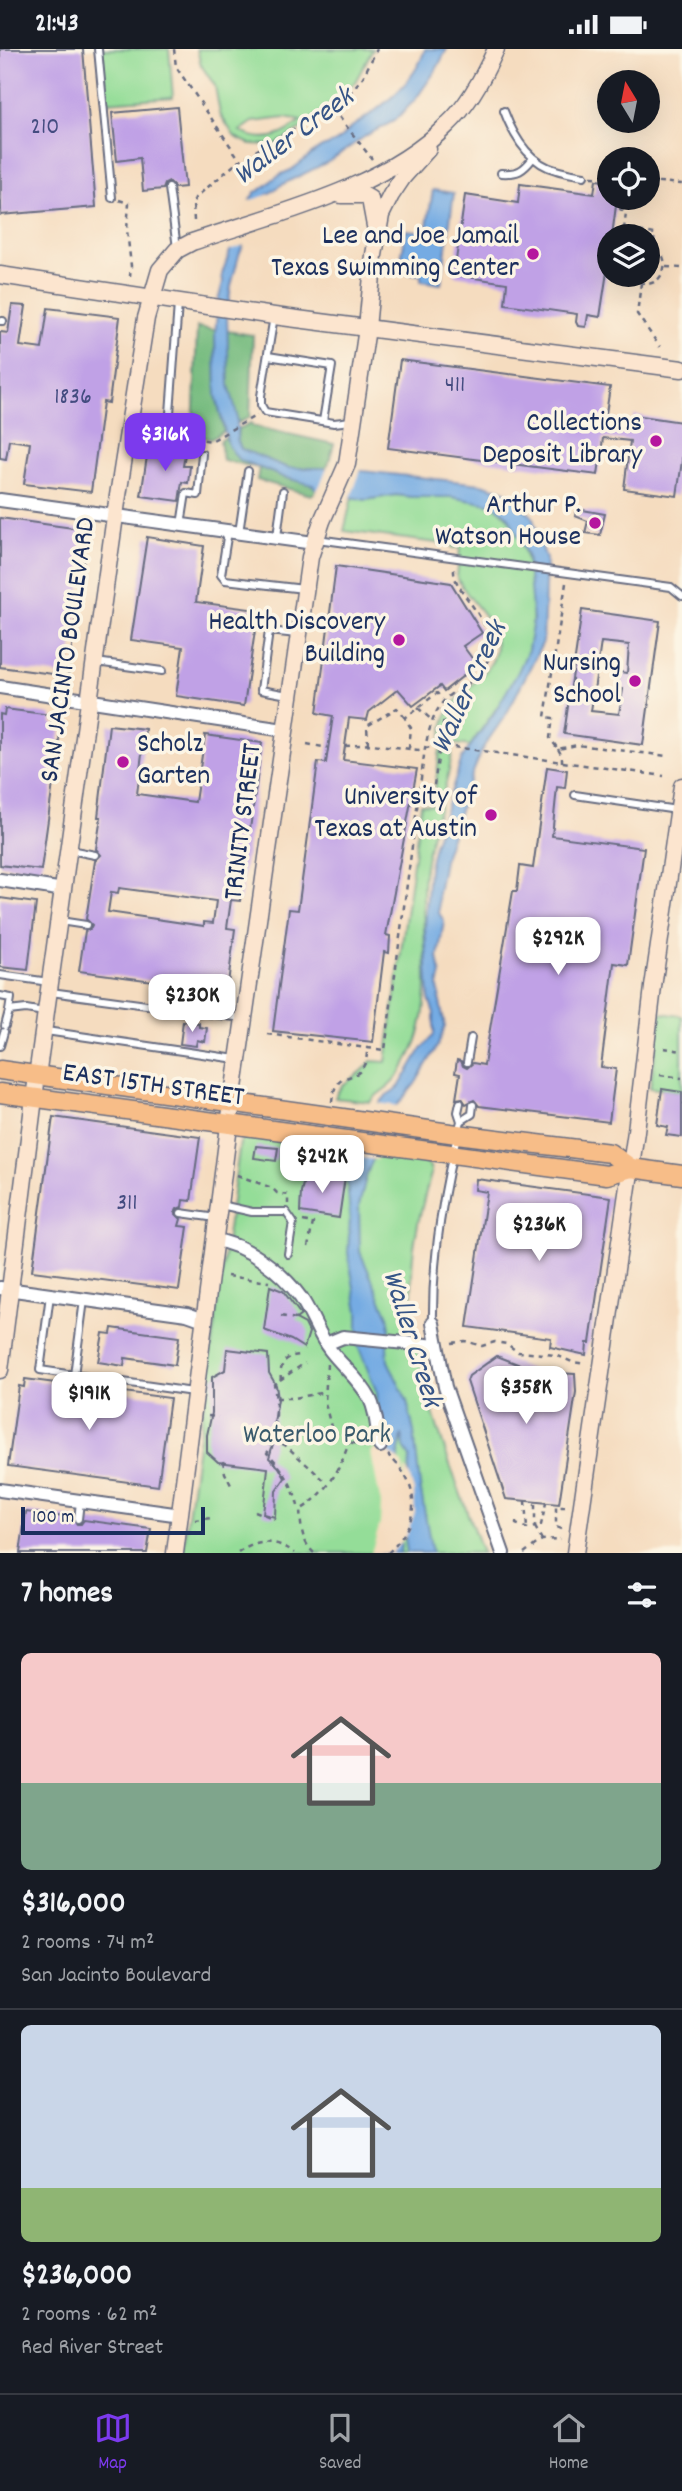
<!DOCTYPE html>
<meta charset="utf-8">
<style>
:root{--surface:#171b24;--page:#20242c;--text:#f1f3f6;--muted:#9ea1a6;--line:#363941;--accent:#7c3aed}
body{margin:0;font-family:Dekko,sans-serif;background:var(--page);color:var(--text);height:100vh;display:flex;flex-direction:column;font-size:26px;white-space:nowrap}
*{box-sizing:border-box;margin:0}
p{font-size:23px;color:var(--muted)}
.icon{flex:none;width:38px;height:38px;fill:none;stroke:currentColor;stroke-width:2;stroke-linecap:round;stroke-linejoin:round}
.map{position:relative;height:1504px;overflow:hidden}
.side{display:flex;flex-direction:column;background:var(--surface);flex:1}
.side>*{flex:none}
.needle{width:46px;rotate:350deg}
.fabs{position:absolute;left:597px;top:21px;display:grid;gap:14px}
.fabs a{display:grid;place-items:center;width:63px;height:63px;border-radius:50%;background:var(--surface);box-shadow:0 7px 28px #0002;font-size:35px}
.scale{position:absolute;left:21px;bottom:18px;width:184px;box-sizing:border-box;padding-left:7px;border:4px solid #1b2f5e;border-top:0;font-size:19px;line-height:24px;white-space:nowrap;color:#1b2f5e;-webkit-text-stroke:5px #fcf5e5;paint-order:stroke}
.price{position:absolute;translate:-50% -60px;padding:0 16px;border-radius:14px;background:#fff;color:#222;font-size:23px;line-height:46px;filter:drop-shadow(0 2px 4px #0008)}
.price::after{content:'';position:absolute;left:50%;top:42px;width:21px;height:16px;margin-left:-10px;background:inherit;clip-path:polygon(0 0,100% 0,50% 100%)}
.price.active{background:var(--accent);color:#fff}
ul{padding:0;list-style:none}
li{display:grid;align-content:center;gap:14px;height:371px;padding:0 21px}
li+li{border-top:2px solid var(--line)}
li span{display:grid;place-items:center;height:217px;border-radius:10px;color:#555}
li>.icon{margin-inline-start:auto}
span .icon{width:126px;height:126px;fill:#fffc;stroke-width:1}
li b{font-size:30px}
h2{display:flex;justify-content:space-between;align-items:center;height:84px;padding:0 21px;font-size:30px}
.status{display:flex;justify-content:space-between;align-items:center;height:49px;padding:0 35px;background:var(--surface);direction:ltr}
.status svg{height:19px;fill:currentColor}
.menu{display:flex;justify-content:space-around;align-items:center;height:98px;border-top:2px solid var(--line);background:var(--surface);font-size:19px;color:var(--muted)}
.menu a{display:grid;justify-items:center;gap:4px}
.menu .active{color:var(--accent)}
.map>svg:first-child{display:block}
.green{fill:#94dd98;stroke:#58867b;stroke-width:2;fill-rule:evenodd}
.forest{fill:#77bc80;stroke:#49766f;stroke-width:2}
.water{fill:#74abe3;stroke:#486da0;stroke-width:2}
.pier{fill:#f5dcbf}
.building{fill:#c0a1e6;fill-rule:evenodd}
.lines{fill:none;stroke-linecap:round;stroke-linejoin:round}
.lane-casing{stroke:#676c80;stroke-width:10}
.street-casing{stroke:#676c80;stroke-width:16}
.secondary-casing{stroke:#676c80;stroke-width:19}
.primary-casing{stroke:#676c80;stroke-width:21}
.path{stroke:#676c80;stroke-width:2.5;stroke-dasharray:5 5;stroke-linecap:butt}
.lane{stroke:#fff;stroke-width:6}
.street{stroke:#fff;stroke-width:12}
.secondary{stroke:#fce5cf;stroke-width:16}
.primary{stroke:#f7bd88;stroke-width:18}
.poi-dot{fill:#b5179e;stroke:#fcf5e5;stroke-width:2.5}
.labels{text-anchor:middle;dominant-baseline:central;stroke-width:7;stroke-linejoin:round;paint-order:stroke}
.number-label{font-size:24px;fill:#444c80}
.poi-label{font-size:28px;fill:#1b2f5e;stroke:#fcf5e5;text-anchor:end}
.street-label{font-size:28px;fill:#1b2f5e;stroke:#fcf5e5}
.park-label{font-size:28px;fill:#395a6c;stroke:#fcf5e5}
.water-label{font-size:30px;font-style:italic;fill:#365486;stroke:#fcf5e5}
</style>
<div class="status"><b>21:43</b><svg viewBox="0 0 49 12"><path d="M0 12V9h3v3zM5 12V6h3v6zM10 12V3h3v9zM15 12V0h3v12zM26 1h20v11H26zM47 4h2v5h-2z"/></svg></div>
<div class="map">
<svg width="682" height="1504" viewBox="0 0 682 1504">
<rect width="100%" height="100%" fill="#fcf5e5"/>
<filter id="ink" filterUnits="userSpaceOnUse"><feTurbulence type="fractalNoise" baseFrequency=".0143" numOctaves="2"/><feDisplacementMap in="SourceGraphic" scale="14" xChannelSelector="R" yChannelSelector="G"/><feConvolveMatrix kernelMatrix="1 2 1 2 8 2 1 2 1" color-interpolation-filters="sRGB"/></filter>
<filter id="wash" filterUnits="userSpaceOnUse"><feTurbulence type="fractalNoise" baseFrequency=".00686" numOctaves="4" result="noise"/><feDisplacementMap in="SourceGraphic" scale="28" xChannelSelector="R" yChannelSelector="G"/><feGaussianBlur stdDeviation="1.57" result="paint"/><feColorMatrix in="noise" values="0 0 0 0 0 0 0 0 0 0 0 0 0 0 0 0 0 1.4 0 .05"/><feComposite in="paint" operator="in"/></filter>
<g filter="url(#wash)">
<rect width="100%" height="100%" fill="#f5dcbf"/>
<g class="green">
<polygon points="101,0 169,0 173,48 106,53"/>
<path d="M197 0H373L355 33 345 44 301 80 274 96 250 95 235 88 220 65 215 37 201 16ZM285 69 301 72C283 88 262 95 240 82L253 73Z"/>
<path d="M396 446C425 451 470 442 496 458 531 480 539 564 528 601 517 635 489 668 470 697L441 693C443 680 444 667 452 657 469 633 507 617 493 582 486 562 465 548 457 528L460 499H452V496L344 482 352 448 366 451Z"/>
<path d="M440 701 452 704C447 745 428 784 424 825 418 883 439 951 411 1005 406 1015 398 1029 390 1036 383 1042 375 1046 370 1053L335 1049C341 1030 361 1029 371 1012L386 1013 421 755 433 756Z"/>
<polygon points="661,964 682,967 682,1043 650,1039"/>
<path d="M246 1087 417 1110C425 1112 432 1116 431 1125 422 1156 412 1192 412 1225 409 1323 450 1413 482 1504H183L240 1094Z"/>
</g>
<g class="forest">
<polygon points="197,278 215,281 216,346 224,382 211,390 193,386"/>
<polygon points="227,282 253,286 250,368 238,374 229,336"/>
<polygon points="251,374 252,377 334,395 327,419 288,419 241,400 237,391 238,380"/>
<polygon points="226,388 238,410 283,428 313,436 317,442 311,446 257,431 259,419 223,411 220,392"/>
</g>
<g class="water">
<path d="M425 0H447L436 21 415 51 394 72 367 86 328 113 281 136 263 149 249 164 245 191 239 206 231 237 227 266 229 336 237 366V391L241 400 288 419H335L481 435 505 442 532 467 546 510 543 593 507 664 484 697 471 728 445 806 438 844 439 864 444 872 438 908 441 925 438 937 440 953 445 977 438 996 415 1035 395 1059 367 1124 359 1157 360 1203 388 1267 390 1279 387 1297 388 1312 407 1352 414 1383 420 1437 432 1504H407L405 1488 410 1409 404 1398 402 1385C401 1394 398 1404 398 1413 398 1444 403 1473 400 1504H374L383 1476 377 1344 358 1296V1262L348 1204 350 1169 346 1117 357 1086 370 1065 387 1046 399 1038 419 1004 434 985V964L429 950 428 935 425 879 429 819 434 796 462 709 494 664 518 623 528 601 533 571 527 506 508 467 494 456 451 448H411L396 446 366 451 317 442 313 436 283 428 238 410 228 396 216 346 215 286 218 252 223 233 222 225 244 161 255 143C264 141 269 133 276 128 281 125 286 123 291 121 302 114 311 104 322 98 327 96 333 95 337 92 343 89 347 81 353 77 381 59 415 34 425 0Z"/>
<polygon points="433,141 454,144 441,235 421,232 421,226 399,223 406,181 426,183"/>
</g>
<g class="pier">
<polygon points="270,145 270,148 252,166 247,195 227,202 240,159 245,153"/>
<polygon points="335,415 362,418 350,451 314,444 320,436 328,416"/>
<polygon points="376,1054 401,1057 387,1085 377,1111 345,1107 354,1084"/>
<polygon points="383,1399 402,1414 405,1431 405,1419 409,1425 414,1442 415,1463 407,1485 392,1504 371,1504 380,1475 381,1455 371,1404 373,1401"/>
</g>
<g id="blocks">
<g class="building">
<polygon points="0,0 83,0 96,158 1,166"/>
<polygon points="177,58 185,138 175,139 169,133 165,135 163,140 143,142 140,109 117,112 112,64"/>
<polygon points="596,131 604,132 609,149 617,149 612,187 609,187 609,224 607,223 600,268 588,266 586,278 578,277 576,273 577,265 505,255 507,234 454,226 465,146 518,154 520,135 594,145"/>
<polygon points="12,256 26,257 20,297 42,300 48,259 120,268 109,354 103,353 91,443 24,435 30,394 9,391 6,410 0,409 0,283 8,284"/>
<polygon points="400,311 610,338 604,378 632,382 634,366 682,373 682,412 677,447 624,440 630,392 603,389 598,426 388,399"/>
<polygon points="149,394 180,398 179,404 185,405 183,417 190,417 188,434 182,433 179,452 141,447"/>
<polygon points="577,460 605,465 600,486 585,484 588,472 575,467"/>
<polygon points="0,469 88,481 68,627 0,618"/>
<polygon points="147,488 204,497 196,553 258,561 244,657 176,647 183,598 131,591"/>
<polygon points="336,517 451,534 482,584 463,597 477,616 444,642 440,637 413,657 398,640 369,663 367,671 349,669 343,711 417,720 386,886 390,887 389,904 384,903 373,993 273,982 289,860 298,861 318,713 326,714 333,667 317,664"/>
<path d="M582 561 660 572 643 696 564 685ZM601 593 629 596 627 624 619 623 617 639 623 640 619 665 591 662Z"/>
<polygon points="5,660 52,666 51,675 61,677 41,821 0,816 0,665 4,666"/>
<path d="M109 676 145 680 137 745 195 753 205 686 262 694 240 852 231 851 227 879 235 880 227 942 79 922 85 882 90 880 92 876 86 870 95 812 101 806 96 800 101 768H98ZM119 839 216 852 213 874 204 873V877L108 863 111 843 118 844Z"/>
<polygon points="547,718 567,721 565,739 557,738 552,787 644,799 628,916 614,914 601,1018 616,1020 609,1073 479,1057 474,1051 466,1055 462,1049 456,1050 460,1025 455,1024 457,1011 461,1012 463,1017 467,1019 473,1014 484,1016 513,842 517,842 520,817 533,819"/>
<polygon points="0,849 36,854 28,921 0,918"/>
<polygon points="183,972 199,974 199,978 207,979 205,993 197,991 196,997 180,995"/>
<polygon points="662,1040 682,1043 682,1088 666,1086 668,1078 657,1076"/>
<polygon points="53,1068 200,1088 191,1152 183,1151 182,1158 177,1160 175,1164 181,1170 179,1177 188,1178 179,1241 32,1222"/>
<polygon points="256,1097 278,1099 276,1112 254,1109"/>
<polygon points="306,1123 345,1128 339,1169 300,1163 301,1143"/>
<polygon points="476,1130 611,1148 590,1294 587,1294 586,1306 550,1298 551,1289 467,1278 487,1143 475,1141"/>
<polygon points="270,1237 283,1242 301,1266 296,1270 305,1275 309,1283 304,1299 291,1291 264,1281"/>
<polygon points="112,1279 179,1288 175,1316 125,1309 124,1317 98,1313 103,1284 111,1285"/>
<polygon points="227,1300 268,1305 269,1324 276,1336 278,1350 273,1380 275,1388 269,1409 282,1421 280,1420 285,1429 276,1442 275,1468 263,1465 268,1419 218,1413 207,1403 207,1386 212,1364 212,1328 225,1321"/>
<polygon points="497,1307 538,1323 575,1325 576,1343 559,1455 506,1450 467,1332 469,1327"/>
<polygon points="25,1330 170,1349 158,1437 8,1417 19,1337 24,1338"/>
<polygon points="26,1463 72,1469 77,1475 81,1475 84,1471 151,1480 147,1504 20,1504"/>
</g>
</g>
</g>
<g filter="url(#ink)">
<use href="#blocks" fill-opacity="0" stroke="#676c80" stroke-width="2"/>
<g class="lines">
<defs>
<g id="lane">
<polyline points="98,0 112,149"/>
<path d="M504 62C513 86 529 114 556 121 565 124 574 125 584 127"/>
<path d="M501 124C518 125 523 122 533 109"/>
<polyline points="169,139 177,199"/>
<polyline points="274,267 261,347 261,356 265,363 334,374 351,372"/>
<polyline points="0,272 3,272"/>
<polyline points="268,307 332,317 323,372"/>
<polyline points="131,374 169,378 178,255"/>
<polyline points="181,476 186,444 198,446 202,405"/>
<polyline points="228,482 221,526 225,531 304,540"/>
<polyline points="239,484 248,422"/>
<polyline points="277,488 283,442"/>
<polyline points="317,490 671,538 682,547"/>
<polyline points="96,613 162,622"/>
<polyline points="288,646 261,641 269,582 297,585"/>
<polyline points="575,746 677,761"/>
<polyline points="70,801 95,806"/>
<polyline points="60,872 86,876"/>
<polyline points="0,926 49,933"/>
<polyline points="51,943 242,969"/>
<polyline points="0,947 11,949 9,962"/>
<polyline points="5,977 9,962 26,960 44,963"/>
<polyline points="46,982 236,1010"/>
<polyline points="0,997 4,983"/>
<polyline points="467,1013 471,989"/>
<polyline points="461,1072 472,1065 473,1056"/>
<polyline points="221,1156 252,1163 286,1163 293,1173 288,1205"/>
<polyline points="181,1164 216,1169"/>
<polyline points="50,1246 40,1321 74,1326 84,1251"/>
<path d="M433 1273C432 1209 444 1135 461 1072L458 1063 460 1054"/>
<polyline points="74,1326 193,1343"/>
<polyline points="78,1470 80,1453"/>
</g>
<g id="street">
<polyline points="0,451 314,494"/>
<polyline points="0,638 284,681"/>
<polyline points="0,831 64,841"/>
<path d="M214 1191C247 1195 282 1223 301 1249 312 1265 318 1285 330 1301 343 1318 360 1331 370 1350 377 1364 377 1382 380 1397"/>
<polyline points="0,1239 187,1265 204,1271"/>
<polyline points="433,1274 445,1338 503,1504"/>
<polyline points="326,1295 343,1288 437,1297"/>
<polyline points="0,1441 181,1466"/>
</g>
<g id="secondary">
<polyline points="341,146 363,146 370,150 375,177"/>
<polyline points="0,226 274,267 682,320"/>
<path d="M0 1321 34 1049 87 667 117 453 146 269 160 221 177 201 192 193C275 165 384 140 447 76 469 56 484 27 496 0"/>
<polyline points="175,1504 232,1053 310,508 322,472 347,415 367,279 374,206 381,166 391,146 403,128 428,100"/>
<polyline points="575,1504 636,1082 653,938 682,737"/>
</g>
<g id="primary">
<polyline points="0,1021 457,1085 610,1104 631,1119"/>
<polyline points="0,1044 607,1126 631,1119 682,1126"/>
</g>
</defs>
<use href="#lane" class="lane-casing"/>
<use href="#street" class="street-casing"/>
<use href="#secondary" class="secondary-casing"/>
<use href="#primary" class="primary-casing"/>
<g class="path">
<polyline points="174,0 176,18 240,111"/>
<polyline points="333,60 372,110"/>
<polyline points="591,128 609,129"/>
<polyline points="648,132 682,135"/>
<polyline points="619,149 620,160 626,164 624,180 655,185 653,198"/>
<polyline points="119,151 129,154 127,181 131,217 130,227"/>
<polyline points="194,172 193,154 195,149 240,111 344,51 363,28 377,0"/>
<polyline points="666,218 682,219"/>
<path d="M632 226C657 255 682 203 648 198"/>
<polyline points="641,234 637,265 660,298"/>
<polyline points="174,386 211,392 257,366"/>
<polyline points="566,534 545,668 553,669 550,689 558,700 577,696 667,707"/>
<polyline points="418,659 433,672"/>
<polyline points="307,695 328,699"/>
<polyline points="368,695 367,677 397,659 405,669"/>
<polyline points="345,697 372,695 418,701 439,696 664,727"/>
<polyline points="409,699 411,679 405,669 437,644 442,650"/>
<polyline points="558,700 562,707 562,713"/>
<path d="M420 745 433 743 444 669 456 649 454 647C501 607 502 597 466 548 459 537 453 531 454 518"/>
<polyline points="267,985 367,999"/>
<polyline points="664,999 682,1002"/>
<polyline points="660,1026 682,1029"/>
<path d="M332 1053C335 1019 356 1035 364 1016 367 1011 367 1004 367 999L385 1001 425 699C429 680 435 657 451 645L454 647"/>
<polyline points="237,1126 272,1139 277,1144 288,1146 288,1155"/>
<polyline points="303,1172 313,1174 308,1198"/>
<polyline points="227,1227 269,1233"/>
<polyline points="281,1267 300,1271"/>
<polyline points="452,1294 465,1292 482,1297 495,1293 507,1295 518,1303 556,1306 572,1313 586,1315"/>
<polyline points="327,1315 325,1354 332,1382 349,1393 369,1398"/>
<path d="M281 1331C279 1315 285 1306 302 1306"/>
<polyline points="276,1349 295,1349 325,1343"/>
<polyline points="208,1367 218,1368"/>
<polyline points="273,1391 285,1396 325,1432"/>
<polyline points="223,1412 225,1424 233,1440"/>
<polyline points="525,1452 527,1480"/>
<path d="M298 1457C293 1436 282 1418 267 1404 278 1389 277 1353 274 1335L305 1314"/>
<polyline points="255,1462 275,1470"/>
<polyline points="195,1471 211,1469"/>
<polyline points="516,1473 516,1475 528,1480 535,1478 535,1453"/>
<polyline points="561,1480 556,1478 556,1458 565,1458"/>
<polyline points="542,1491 535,1478 541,1476 546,1454"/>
<path d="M238 1504C257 1490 276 1490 295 1504"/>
<path d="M314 1504C301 1492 301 1477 300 1461 327 1445 340 1421 349 1393"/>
<path d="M388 1504C421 1473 422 1437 388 1406"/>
<polyline points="524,1504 542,1491 560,1490"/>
</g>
<use href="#lane" class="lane"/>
<use href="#street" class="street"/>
<use href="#secondary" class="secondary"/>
<use href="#primary" class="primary"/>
</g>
</g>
<g class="poi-dot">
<circle cx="533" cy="205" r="7"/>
<circle cx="656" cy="392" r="7"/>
<circle cx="595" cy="474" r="7"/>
<circle cx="399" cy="591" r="7"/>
<circle cx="635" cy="632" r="7"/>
<circle cx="123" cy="713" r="7"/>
<circle cx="491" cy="766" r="7"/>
</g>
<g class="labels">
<g class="number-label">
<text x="45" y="79">210</text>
<text x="455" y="337">411</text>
<text x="73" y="349">1836</text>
<text x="127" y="1155">311</text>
</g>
<g class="poi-label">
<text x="519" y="189">Lee and Joe Jamail<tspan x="519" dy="32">Texas Swimming Center</tspan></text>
<text x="642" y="376">Collections<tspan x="642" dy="32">Deposit Library</tspan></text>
<text x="581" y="458">Arthur P.<tspan x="581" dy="32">Watson House</tspan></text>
<text x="385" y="575">Health Discovery<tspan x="385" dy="32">Building</tspan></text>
<text x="621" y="616">Nursing<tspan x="621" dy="32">School</tspan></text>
<text x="137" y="697" text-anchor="start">Scholz<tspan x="137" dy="32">Garten</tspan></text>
<text x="477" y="750">University of<tspan x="477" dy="32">Texas at Austin</tspan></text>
</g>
<g class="street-label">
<text transform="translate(70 601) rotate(-82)">SAN JACINTO BOULEVARD</text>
<text transform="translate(245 773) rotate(-83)">TRINITY STREET</text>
<text transform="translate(153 1038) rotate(8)">EAST 15TH STREET</text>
</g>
<g class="park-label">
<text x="317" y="1388">Waterloo Park</text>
</g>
<g class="water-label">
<text transform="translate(295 89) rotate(-37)">Waller Creek</text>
<text transform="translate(471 639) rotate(-65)">Waller Creek</text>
<text transform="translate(410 1290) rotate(73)">Waller Creek</text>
</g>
</g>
</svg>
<div class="fabs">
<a><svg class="needle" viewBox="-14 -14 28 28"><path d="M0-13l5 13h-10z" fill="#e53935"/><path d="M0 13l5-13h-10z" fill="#9ea1a6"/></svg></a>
<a><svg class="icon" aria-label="locate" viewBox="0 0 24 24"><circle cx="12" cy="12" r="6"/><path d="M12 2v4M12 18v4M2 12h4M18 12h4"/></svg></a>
<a><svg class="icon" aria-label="layers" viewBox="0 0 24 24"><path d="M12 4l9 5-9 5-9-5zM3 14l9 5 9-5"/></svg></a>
</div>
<div class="scale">100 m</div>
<b class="price active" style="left:165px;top:424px">$316K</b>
<b class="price" style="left:558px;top:928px">$292K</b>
<b class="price" style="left:192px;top:985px">$230K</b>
<b class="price" style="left:322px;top:1146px">$242K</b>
<b class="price" style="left:539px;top:1214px">$236K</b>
<b class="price" style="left:526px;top:1377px">$358K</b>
<b class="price" style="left:89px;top:1383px">$191K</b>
</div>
<section class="side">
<h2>7 homes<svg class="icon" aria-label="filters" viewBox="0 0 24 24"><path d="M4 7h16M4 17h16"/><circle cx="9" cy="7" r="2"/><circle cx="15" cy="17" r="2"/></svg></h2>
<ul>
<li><span style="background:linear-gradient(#f6c9c9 60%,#7fa58c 0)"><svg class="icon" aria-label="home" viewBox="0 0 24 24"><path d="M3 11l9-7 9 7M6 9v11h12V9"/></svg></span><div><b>$316,000</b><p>2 rooms · 74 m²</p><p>San Jacinto Boulevard</p></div></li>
<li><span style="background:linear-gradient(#c9d6e8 75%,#8fb573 0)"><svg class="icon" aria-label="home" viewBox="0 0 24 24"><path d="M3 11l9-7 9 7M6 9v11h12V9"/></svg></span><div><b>$236,000</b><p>2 rooms · 62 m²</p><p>Red River Street</p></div></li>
</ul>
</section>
<nav class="menu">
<a class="active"><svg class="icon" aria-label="map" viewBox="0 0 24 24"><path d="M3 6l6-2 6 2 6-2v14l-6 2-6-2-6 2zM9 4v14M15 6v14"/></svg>Map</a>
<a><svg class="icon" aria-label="saved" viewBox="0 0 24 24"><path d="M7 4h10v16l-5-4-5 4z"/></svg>Saved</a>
<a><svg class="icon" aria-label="home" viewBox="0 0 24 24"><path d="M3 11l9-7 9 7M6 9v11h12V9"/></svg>Home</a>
</nav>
